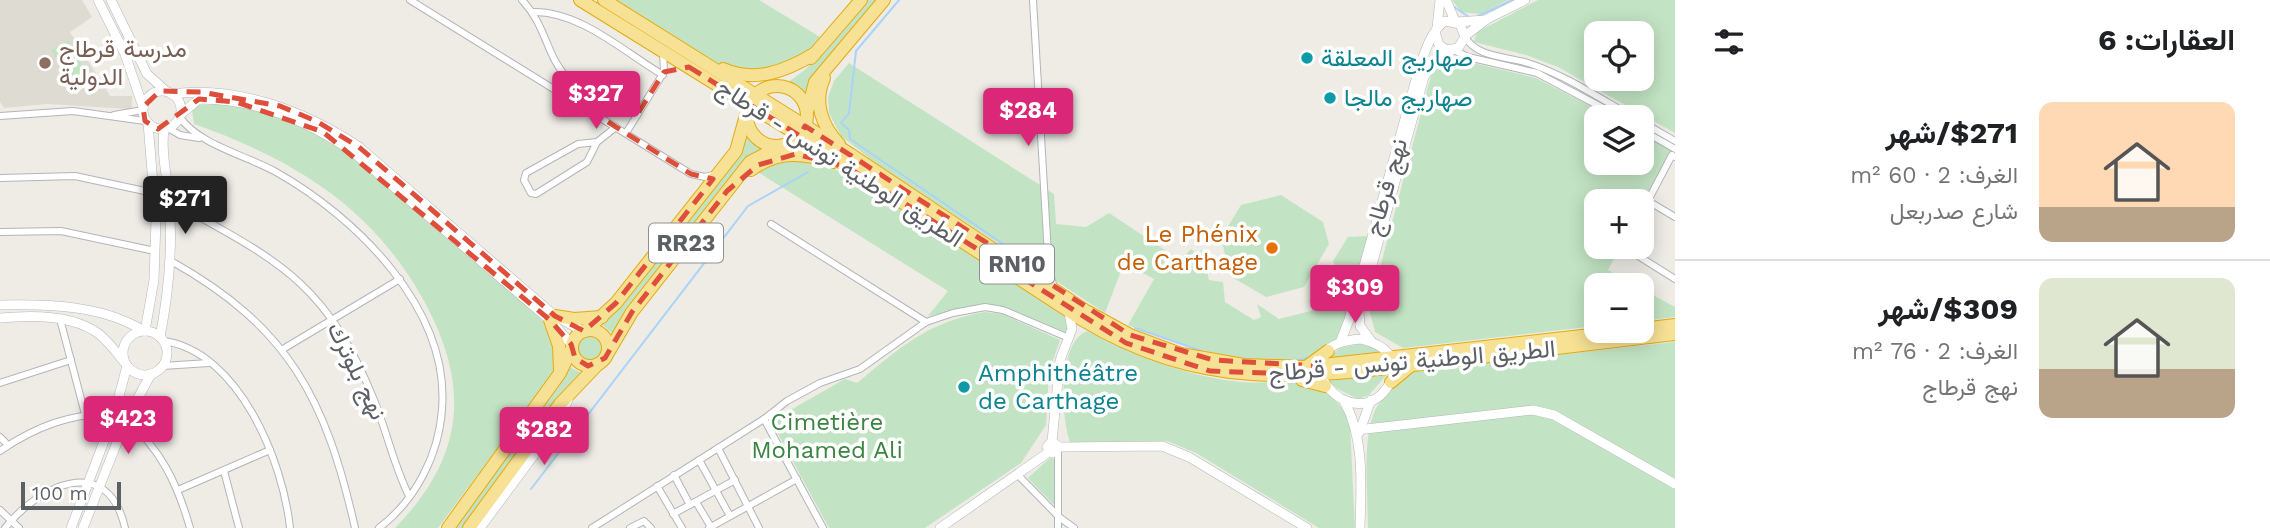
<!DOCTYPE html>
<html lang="ar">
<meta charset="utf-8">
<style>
:root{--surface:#fff;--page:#f2f2f2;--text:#202124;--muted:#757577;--line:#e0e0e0;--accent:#db2777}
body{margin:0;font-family:"Work Sans",Vazirmatn,sans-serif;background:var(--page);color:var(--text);direction:rtl;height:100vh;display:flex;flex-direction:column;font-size:26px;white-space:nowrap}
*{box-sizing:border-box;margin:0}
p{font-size:23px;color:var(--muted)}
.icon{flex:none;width:38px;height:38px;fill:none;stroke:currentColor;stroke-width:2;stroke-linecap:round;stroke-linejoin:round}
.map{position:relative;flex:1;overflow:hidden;direction:ltr}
.sheet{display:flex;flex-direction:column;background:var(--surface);width:595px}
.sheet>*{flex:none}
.fabs{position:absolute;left:1584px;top:21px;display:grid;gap:14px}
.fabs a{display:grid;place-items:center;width:70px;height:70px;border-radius:14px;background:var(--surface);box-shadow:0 4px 18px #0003;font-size:35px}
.scale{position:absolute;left:21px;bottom:18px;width:100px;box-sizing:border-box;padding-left:7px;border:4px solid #5c6064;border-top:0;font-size:19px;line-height:24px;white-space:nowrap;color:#5c6064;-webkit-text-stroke:5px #fff;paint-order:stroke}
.price{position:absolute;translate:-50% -60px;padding:0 16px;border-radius:7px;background:var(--accent);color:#fff;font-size:23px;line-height:46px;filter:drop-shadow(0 2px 4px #0008)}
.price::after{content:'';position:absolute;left:50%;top:42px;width:21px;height:16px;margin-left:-10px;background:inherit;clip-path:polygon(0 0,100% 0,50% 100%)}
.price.selected{background:#222;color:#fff}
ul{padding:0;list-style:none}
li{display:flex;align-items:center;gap:21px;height:175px;padding:0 35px}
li+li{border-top:2px solid var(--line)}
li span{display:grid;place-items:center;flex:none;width:196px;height:140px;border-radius:14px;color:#555}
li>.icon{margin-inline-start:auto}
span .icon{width:84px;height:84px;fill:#fffc;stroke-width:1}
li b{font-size:30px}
h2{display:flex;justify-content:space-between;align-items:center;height:84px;padding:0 35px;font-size:30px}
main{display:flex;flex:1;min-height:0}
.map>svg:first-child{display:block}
.education{fill:#dedbd3}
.green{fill:#c3e4c4;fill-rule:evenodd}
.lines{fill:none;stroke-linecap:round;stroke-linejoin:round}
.stream{stroke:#a9d3f9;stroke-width:2}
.street-casing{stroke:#b2b5b9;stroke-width:8}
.secondary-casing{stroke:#b3b7bb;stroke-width:10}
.highway-casing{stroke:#e4aa0f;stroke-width:14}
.street{stroke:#fff;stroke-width:6}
.secondary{stroke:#fff;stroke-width:9}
.highway{stroke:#f6e194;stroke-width:12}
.marked{fill:none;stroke:#de4e3b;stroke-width:5;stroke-dasharray:14 9;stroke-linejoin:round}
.culture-dot{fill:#0f9aa8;stroke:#fff;stroke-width:2.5}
.education-dot{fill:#8d6e63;stroke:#fff;stroke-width:2.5}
.food-dot{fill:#e8710a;stroke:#fff;stroke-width:2.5}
.labels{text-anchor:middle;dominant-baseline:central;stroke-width:7;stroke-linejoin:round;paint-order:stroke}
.shield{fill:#fff;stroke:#8d9092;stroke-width:2}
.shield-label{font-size:23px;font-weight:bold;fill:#5c6064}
.education-label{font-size:24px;fill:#785e54;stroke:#fff;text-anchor:start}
.culture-label{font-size:24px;fill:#0d838f;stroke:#fff;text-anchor:start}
.street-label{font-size:24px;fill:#5c6064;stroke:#fff}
.food-label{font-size:24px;fill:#c56008;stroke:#fff;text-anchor:end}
.park-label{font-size:24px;fill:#3b8442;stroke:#fff}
</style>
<main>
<section class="sheet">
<h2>العقارات: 6<svg class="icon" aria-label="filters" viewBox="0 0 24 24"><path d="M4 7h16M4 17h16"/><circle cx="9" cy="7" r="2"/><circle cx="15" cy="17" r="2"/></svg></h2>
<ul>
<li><span style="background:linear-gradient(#ffd9b3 75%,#b9a48a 0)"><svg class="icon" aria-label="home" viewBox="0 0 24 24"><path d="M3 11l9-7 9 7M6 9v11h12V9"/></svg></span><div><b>$271/شهر</b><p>الغرف: 2 · 60 m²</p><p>شارع صدربعل</p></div></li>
<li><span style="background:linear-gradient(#dfe7d0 65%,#b9a48a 0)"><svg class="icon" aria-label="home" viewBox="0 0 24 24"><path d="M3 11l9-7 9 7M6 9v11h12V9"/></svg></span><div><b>$309/شهر</b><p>الغرف: 2 · 76 m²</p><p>نهج قرطاج</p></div></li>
</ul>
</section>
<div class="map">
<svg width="1675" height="528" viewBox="0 0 1675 528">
<rect width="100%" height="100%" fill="#eeece5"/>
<polygon class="education" points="0,0 82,0 92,17 70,32 110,96 132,96 132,107 129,109 47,104 4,108 0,102"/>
<g class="green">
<polygon points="615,0 759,0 820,37 805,57 784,69 729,70"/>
<polygon points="865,0 878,0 814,74 803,95 787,83 806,69"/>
<polygon points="1452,0 1508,0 1480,14 1461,12"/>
<path d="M1538 0H1675V133L1558 67 1526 55 1474 42 1477 32ZM1596 33H1642V79H1596Z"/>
<polygon points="68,40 92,82 76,91 51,50"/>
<polygon points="1452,58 1536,78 1612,117 1596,117 1596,163 1642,163 1642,133 1671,150 1642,205 1642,201 1596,201 1596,247 1620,247 1608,270 1635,285 1596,285 1596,326 1403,348 1375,332 1369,309 1433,68 1442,60"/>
<path d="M849 63 1054 194 1056 224 1086 227 1109 213 1174 256H1184L1191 249 1195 252 1203 250 1209 280 1223 282 1225 302 1254 320 1261 317 1257 304 1279 319 1311 311 1315 304 1309 301 1335 266 1333 261 1348 237 1368 236C1362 256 1349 319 1340 334 1302 391 1178 344 1128 325L1154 279 1124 263 1105 313 878 165 841 136 829 113 828 97 834 81Z"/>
<path d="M220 104 278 115 329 137 536 312C551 331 555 345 556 369L438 528H395C470 451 470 377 416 287 393 249 360 213 322 187 282 159 239 140 194 124L192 110 199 105Z"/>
<polygon points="747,136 764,149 613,334 601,324 740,153"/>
<polygon points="796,160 829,166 866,186 1066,315 1069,328 1066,332 1004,307 985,304 928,316 948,291 759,173 772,165"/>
<polygon points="1281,195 1323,222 1329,244 1304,287 1266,297 1230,276 1221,238 1241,205"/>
<polygon points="1642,289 1675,307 1675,317 1642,321"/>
<path d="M985 312 1002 314 1060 340 1049 372 1046 425 1021 463 925 528H829L771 421 845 379 857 383C901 347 927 322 985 312Z"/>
<path d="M1088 331C1137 357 1185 376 1241 382 1261 384 1300 379 1316 387 1333 396 1346 408 1350 426L1355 528H1319L1196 453 1167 441 1070 442C1061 419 1057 340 1088 331Z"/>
<circle cx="590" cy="348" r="14"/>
<path d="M1675 342V528H1368C1368 497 1362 440 1374 413 1381 396 1400 381 1416 370Z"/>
<polygon points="1365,343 1384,352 1390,371 1369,395 1358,399 1336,388 1327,379 1325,361 1340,348"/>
<polygon points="570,367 583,374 466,528 453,528"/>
<polygon points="1051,457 1056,461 1059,504 1055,506 1028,478"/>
</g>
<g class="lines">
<g class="stream">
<polyline points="899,0 856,51 849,113 841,123 849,130 850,139 1038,268"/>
<polyline points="1454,7 1469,17"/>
<polyline points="1478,16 1512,0"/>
<polyline points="1135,328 1202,351"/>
<polyline points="1294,361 1307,358"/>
<polyline points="531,489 748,206 808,172"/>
</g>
<defs>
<g id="street">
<polyline points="410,0 691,174 705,177 716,174"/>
<path d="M522 0C548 28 545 56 570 81L637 115"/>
<polyline points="1033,0 1049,272 1054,287"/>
<path d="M533 12C580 11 624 52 663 75"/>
<path d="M1465 37C1478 58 1505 56 1528 63 1565 75 1599 98 1633 117"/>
<polyline points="1454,50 1468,57 1537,73 1620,117"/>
<polyline points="114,115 143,110"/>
<polyline points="0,116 73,111 145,121"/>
<path d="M180 117C197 144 248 156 276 172 356 217 450 309 442 409 439 454 416 500 379 528"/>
<polyline points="1642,122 1675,141"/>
<polyline points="168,128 180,135 199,138"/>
<polyline points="1642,130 1675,149"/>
<polyline points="626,133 664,72 663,52"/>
<polyline points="597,142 587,162 536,194 531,193 524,180 526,173 578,144 597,142 616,127"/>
<polyline points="0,178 75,176 154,193"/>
<path d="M169 200C276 260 325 279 374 400 387 432 394 466 409 496"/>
<polyline points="1648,201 1675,217"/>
<polyline points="1642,212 1672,155 1675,157"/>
<polyline points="771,224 926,322"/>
<polyline points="0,232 61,231 155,251"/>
<polyline points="1624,247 1675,279"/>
<path d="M171 261C289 327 326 399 355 528"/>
<polyline points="60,319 85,414"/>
<path d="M164 341C239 352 283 461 290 528"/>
<polyline points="283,349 400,279"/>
<polyline points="162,366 209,363"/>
<polyline points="0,383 71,360"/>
<polyline points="764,419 823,528"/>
<path d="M126 420C161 448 178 486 190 528"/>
<polyline points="0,437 8,445"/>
<polyline points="718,448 759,528"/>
<polyline points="1058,449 1058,528"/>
<path d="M0 451C33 428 74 411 114 415"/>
<polyline points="699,460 730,516"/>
<polyline points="224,471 239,528"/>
<polyline points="674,475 690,505"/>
<polyline points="1018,475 1059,517 1074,528"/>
<polyline points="657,486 682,528"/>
<polyline points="178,490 270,450"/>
<polyline points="696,502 711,527"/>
<polyline points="0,510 19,528"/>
<polyline points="673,514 735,480"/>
<path d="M5 528C39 485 108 452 125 528"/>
<polyline points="592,528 764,419 787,401 820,383 860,369 926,322 953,313 985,307 1003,310 1069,338"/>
<polyline points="630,528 644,521 651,528"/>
<polyline points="709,528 797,479"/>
</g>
<g id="secondary">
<polyline points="98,0 125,54 143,107"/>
<polyline points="111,0 147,74 166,91"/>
<polyline points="1446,0 1455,21"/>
<polyline points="1456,22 1486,20"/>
<polyline points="1437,28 1440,0"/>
<polyline points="1465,36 1487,19 1525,0"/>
<circle cx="162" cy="110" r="19"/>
<path d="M171 94C237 85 305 111 359 147L555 316 583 331"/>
<path d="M181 114 199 99C255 99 307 120 353 152L550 320 572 345"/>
<path d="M0 305C49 304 102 305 144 331"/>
<path d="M0 318C30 315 73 314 99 334 109 342 117 353 125 363"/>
<polyline points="145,331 154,280 156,220 148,123"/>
<circle cx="145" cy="353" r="22"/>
<path d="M160 337C169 291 173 246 169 200 167 176 161 153 164 129"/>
<path d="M1361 339C1383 344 1404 359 1390 383 1354 446 1270 345 1361 339Z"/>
<polyline points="1371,341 1360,326 1359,312 1424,77 1434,62 1451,51"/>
<path d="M1340 343 1349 320 1415 83C1421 65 1428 32 1445 21L1460 24 1465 37 1458 48 1447 50 1439 45 1435 32"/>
<path d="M1344 401C1365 438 1361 486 1360 528"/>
<polyline points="1357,430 1533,410 1554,415 1675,484"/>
<polyline points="1359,433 1371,400"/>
<polyline points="1052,441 1059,447 1053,453 1047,447 1052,441 1060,360 1072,329 1069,312"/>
<polyline points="1059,447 1162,446 1189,457 1307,528"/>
<polyline points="71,528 114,415 127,366"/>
<polyline points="83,528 126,420 151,374"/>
<polyline points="480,528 554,428 568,400"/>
<polyline points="940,528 1049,452"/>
</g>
<g id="highway">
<path d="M580 0 819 148 1081 319C1208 395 1309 377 1447 361 1523 352 1599 343 1675 334"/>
<polyline points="604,0 850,154 1086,311 1130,335 1181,354 1244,365 1305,367 1626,331"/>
<polyline points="811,58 861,0"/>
<path d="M723 69C755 83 786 71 814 54"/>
<path d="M824 78C813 102 822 126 839 144"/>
<circle cx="777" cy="116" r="30"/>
<polyline points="808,109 815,82 884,0"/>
<path d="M751 170C778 150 803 153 833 162"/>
<polyline points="555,316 574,319 602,317"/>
<polyline points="550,320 559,346 560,371"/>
<polyline points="1642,329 1675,325"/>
<circle cx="590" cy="348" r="18"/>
<polyline points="585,331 616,303 736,151 746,115"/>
<polyline points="605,358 632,312 750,162 783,145"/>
<polyline points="1306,367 1328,351"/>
<polyline points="1302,380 1325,386"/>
<polyline points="1391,382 1409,367"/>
<polyline points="448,528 560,373 572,348"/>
<polyline points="469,528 560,404 598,364"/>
</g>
</defs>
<use href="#street" class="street-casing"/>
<use href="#secondary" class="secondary-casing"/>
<use href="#highway" class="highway-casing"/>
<use href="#street" class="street"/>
<use href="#secondary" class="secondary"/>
<use href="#highway" class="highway"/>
</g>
<path class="marked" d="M689 67 800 136 805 126 1130 335 1213 360 1318 366 1319 375 1210 371 1126 343 847 167 796 154 758 165 727 191 632 312 605 358 588 366 575 358 571 344 550 320 323 132 236 102 199 99 158 129 145 121 143 107 160 91 201 92 280 106 316 121 359 147 555 316 584 331 616 303 713 179 691 174 562 93 570 81 637 115 664 72Z"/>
<g class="culture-dot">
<circle cx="1307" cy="58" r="7"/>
<circle cx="1330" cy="98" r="7"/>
<circle cx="964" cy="387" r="7"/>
</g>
<circle class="education-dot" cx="45" cy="63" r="7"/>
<circle class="food-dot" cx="1272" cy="248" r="7"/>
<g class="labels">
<g class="shield">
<rect x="649" y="223.5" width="74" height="39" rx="5"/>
<rect x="980" y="244.5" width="74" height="39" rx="5"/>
</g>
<g class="shield-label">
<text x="686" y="243">RR23</text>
<text x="1017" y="264">RN10</text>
</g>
<g class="education-label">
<text x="59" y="49">مدرسة قرطاج<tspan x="59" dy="28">الدولية</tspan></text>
</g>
<g class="culture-label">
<text x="1321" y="58">صهاريج المعلقة</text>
<text x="1344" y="98">صهاريج مالجا</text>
<text x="978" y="373">Amphithéâtre<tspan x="978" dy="28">de Carthage</tspan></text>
</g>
<g class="street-label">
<text transform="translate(840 163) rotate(33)">الطريق الوطنية تونس - قرطاج</text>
<text transform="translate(1386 187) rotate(-74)">نهج قرطاج</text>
<text transform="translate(1412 361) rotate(-5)">الطريق الوطنية تونس - قرطاج</text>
<text transform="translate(357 371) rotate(64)">نهج بلوترك</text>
</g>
<g class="food-label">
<text x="1258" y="234">Le Phénix<tspan x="1258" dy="28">de Carthage</tspan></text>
</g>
<g class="park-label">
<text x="827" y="422">Cimetière<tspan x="827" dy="28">Mohamed Ali</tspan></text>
</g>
</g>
</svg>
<div class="fabs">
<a><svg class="icon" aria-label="locate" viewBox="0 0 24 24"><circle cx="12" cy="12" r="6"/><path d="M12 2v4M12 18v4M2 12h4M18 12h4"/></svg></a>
<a><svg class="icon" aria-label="layers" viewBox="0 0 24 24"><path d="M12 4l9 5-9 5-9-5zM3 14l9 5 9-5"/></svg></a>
<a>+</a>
<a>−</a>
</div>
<div class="scale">100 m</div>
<b class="price" style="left:596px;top:131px">$327</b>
<b class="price" style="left:1028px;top:148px">$284</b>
<b class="price selected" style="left:185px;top:236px">$271</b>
<b class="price" style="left:1355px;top:325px">$309</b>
<b class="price" style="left:128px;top:456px">$423</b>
<b class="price" style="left:544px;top:467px">$282</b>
</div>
</main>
